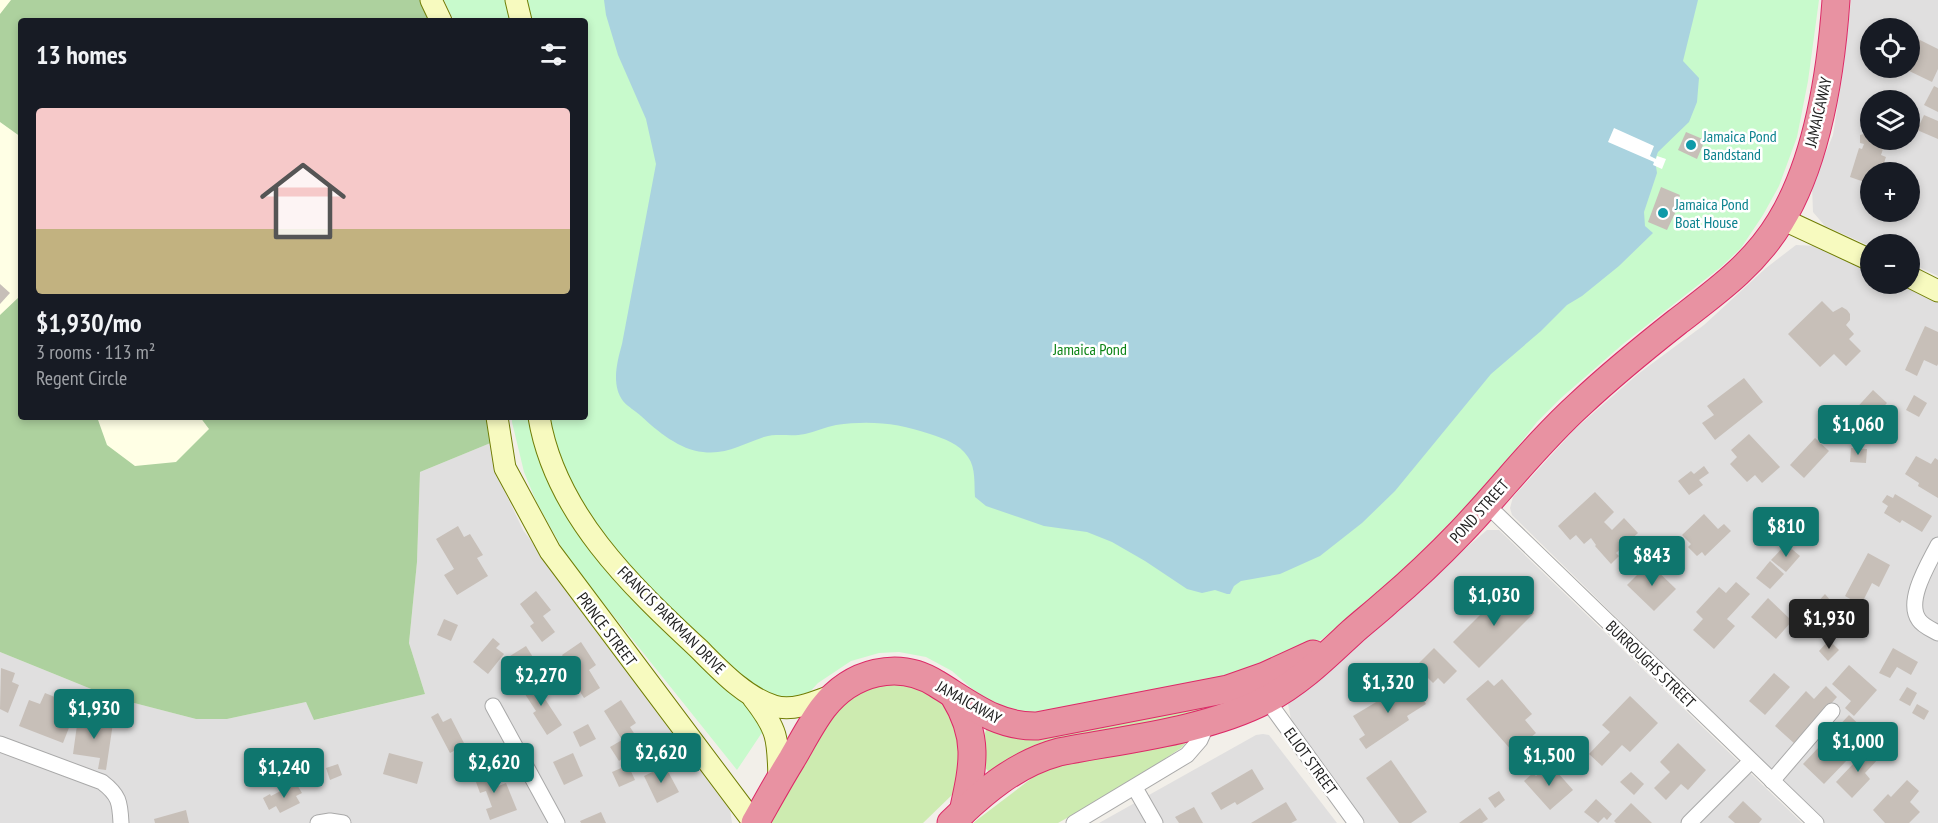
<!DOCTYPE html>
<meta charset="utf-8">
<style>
:root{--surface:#171b24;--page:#242831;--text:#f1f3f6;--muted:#9ea1a6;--accent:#0f766e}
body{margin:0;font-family:"PT Sans Narrow",sans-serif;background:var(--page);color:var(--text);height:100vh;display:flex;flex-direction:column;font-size:22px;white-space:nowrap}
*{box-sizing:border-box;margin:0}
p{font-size:20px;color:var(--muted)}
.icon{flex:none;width:33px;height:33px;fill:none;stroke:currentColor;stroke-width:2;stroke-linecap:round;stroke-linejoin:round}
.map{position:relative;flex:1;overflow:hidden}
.panel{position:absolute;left:18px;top:18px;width:570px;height:402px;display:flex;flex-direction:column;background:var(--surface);border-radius:6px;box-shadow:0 3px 9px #0003}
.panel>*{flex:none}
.controls{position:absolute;left:1860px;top:18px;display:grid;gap:12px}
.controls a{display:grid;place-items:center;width:60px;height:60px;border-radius:50%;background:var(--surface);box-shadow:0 3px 9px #0003;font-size:30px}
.price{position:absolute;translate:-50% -51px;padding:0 14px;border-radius:6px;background:var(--accent);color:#fff;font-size:20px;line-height:39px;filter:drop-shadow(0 2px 3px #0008)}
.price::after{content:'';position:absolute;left:50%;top:36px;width:18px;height:14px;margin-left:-9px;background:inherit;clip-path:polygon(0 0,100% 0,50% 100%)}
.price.current{background:#222;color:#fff}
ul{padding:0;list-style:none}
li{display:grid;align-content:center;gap:12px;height:318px;padding:0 18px}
li span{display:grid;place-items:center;height:186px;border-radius:6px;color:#555}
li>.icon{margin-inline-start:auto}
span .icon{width:108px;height:108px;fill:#fffc;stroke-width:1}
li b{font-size:26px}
h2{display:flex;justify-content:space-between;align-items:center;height:72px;padding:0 18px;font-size:26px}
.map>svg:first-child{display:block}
.residential{fill:#e0dfdf;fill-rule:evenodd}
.education{fill:#ffffe5}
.grass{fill:#cdebb0}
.forest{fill:#add19e}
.park{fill:#c8facc}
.water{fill:#aad3df}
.pier{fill:#fff}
.building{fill:#c7bfb8}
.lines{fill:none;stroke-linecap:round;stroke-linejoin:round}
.street-casing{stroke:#a9a9a9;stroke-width:17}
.secondary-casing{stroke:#707d05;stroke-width:23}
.highway-casing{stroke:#dc2a67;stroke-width:29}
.street{stroke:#fff;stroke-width:15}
.secondary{stroke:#f7fabf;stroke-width:21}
.highway{stroke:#e892a2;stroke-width:27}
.culture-dot{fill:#0f9aa8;stroke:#fff;stroke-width:2}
.labels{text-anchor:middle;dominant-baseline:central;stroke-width:5;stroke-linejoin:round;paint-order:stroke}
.street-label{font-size:16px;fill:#222;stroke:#fff}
.culture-label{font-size:16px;fill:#0d838f;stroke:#fff;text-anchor:start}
.park-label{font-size:16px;fill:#0c8416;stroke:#fff}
</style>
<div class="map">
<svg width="1938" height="823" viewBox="0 0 1938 823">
<rect width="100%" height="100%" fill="#f2efe9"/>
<g class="residential">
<path d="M1851 0H1938V276L1910 263V244H1870V246L1825 226 1813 212 1812 186 1833 135 1843 70ZM1870 28H1910V68H1870ZM1870 100H1910V140H1870ZM1870 172H1910V212H1870Z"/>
<polygon points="1796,245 1816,246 1870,271 1870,284 1898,284 1938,301 1938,823 1825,823 1512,515 1510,508 1513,497 1575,429 1638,374 1704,325 1766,268"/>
<polygon points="493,442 506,494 523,530 713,784 730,809 732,823 0,823 0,652 111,697 196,719 227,719 306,702 315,720 425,694 409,643 417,562 420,472"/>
<polygon points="1487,530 1499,530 1802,823 1365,823 1291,719 1288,704 1293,696"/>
<polygon points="1263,734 1269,735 1337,823 1099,823 1256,735"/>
</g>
<polygon class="education" points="0,0 420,0 21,21 21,417 311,417 92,572 0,513"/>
<g class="grass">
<polygon points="896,683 919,689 941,702 949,710 963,739 954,793 923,823 770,823 833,716 859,688"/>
<polygon points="1238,702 1013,757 991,771 988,771 986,769 985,733 987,728 1002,735 1017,738 1220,703"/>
<polygon points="1184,740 1185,744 1181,748 1124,786 1058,823 973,823 1045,768"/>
</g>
<g class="forest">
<polygon points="11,0 420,0 430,21 21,21 21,137 0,122 0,14"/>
<polygon points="19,297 21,297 21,417 97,417 107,445 135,466 176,462 209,429 200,417 491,417 493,442 420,472 417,562 409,643 425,694 314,720 306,702 227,719 196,719 111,697 0,652 0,315"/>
</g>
<polygon class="park" points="444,0 1819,0 1808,81 1797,137 1779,186 1763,215 1741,248 1721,267 1623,344 1561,398 1537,422 1490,482 1392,581 1334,630 1307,650 1228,676 1039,713 1015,713 979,695 952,671 926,657 899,652 879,653 851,661 818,683 807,695 789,702 761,734 737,770 568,559 536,501 524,472 512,422 512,417 585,417 585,21 454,21"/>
<path class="water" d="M604 0H1698L1683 61 1699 78 1697 102 1689 122 1658 152 1655 160 1657 173 1644 212 1645 226 1653 233 1619 266 1582 296 1567 305 1541 331 1491 374 1395 491 1362 523 1320 556 1280 574 1241 581 1234 586 1230 594H1227L1215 590 1202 593 1187 589 1145 561 1112 542 1087 532 1044 526 986 506 975 497C974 484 976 468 968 457 959 443 944 439 930 434 899 423 869 420 836 425 825 427 815 432 805 434 792 437 777 433 764 437 743 444 726 455 703 452 680 450 657 431 641 416 636 411 628 407 623 401 611 385 617 362 622 344L656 164 646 119 618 55 606 15Z"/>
<polygon class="pier" points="1614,128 1654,146 1650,156 1656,159 1657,156 1666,159 1662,169 1653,165 1654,162 1608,142"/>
<g class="building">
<polygon points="1910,35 1938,49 1938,69 1932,82 1903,68 1910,68"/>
<polygon points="1878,68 1899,68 1894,77 1877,69"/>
<polygon points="1934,86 1938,88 1938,112 1924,105"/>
<polygon points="1924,115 1938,121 1938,139 1917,130"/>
<polygon points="1686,132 1705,140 1697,159 1678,150"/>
<polygon points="1867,133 1870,134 1870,140 1886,140 1881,155 1886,157 1881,172 1870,172 1870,184 1850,177 1859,148 1862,149 1864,144 1860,143 1860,135"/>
<polygon points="1661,187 1680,195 1676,204 1679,205 1667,230 1648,222"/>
<polygon points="0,284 10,293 0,304"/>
<polygon points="1822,301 1833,312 1842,307 1847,310 1850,314 1850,320 1846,325 1854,334 1849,339 1861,351 1846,366 1834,354 1820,367 1788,334"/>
<polygon points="1925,326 1938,332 1938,364 1937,366 1924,360 1917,376 1905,370"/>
<polygon points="1744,378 1763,402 1715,440 1702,423 1714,415 1707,406"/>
<polygon points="1873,390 1887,403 1865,427 1851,414"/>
<polygon points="1914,395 1927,403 1919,417 1906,410"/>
<polygon points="1749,434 1780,467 1762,483 1755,475 1747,482 1730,464 1737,457 1731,450"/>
<polygon points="1815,438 1829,451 1804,478 1790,465"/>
<polygon points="1851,448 1867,449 1866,463 1850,462"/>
<polygon points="1916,456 1931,464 1935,458 1938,460 1938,498 1918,486 1919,483 1905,474"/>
<polygon points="1704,466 1709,473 1699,480 1703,485 1689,495 1678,481 1691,471 1694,474"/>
<polygon points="1595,492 1614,512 1604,522 1612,530 1624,518 1638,533 1616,553 1619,556 1611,564 1595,546 1596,545 1591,538 1584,544 1576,535 1570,540 1558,526"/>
<polygon points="1895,494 1932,516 1922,532 1902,520 1900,523 1884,513 1888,506 1882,502 1887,495 1893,498"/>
<polygon points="1704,514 1718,529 1724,524 1731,531 1705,556 1702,552 1697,556 1688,547 1691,544 1682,535"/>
<polygon points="458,526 464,537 470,534 483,555 477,558 488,576 457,595 444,575 454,569 436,539"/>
<polygon points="1786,544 1800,556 1786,572 1771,560"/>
<polygon points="1868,553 1890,565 1879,587 1872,583 1861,605 1845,596"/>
<polygon points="1770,561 1784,574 1770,589 1756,578"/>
<polygon points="1649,563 1676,589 1654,611 1627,585"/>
<polygon points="1736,582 1750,594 1727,619 1735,626 1714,649 1693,630 1703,619 1696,612 1719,587 1726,593"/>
<polygon points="1508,587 1534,613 1479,668 1453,642"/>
<polygon points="536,591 551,610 543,616 555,632 542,642 530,626 534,623 520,604"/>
<polygon points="1825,594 1830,600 1819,611 1814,606"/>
<polygon points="1768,598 1792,621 1776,639 1751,617"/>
<polygon points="444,619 458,625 451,641 437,635"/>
<polygon points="493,638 500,644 496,648 504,654 488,674 473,662"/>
<polygon points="1829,640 1839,650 1828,661 1819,651"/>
<polygon points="581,642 596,665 589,670 600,688 584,698 575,684 579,682 562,655"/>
<polygon points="526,646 536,662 521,672 510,656"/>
<polygon points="1434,648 1457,671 1444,684 1438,678 1433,683 1416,666"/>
<polygon points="1893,648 1918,662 1911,675 1897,667 1890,678 1879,673"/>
<polygon points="1849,665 1877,690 1854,716 1845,708 1851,701 1832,684"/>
<polygon points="1,668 15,673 12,682 19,685 8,713 0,709"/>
<polygon points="1774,673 1790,687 1765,715 1749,701"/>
<polygon points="536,678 546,695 543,696 562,725 547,735 533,713 536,711 521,688"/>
<polygon points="1502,679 1532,714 1525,720 1536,733 1513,752 1466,699 1488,680 1494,686"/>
<polygon points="1411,681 1426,704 1407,716 1409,720 1366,749 1359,739 1365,735 1353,716"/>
<polygon points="1826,686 1837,697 1795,744 1775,726 1806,691 1814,699"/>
<polygon points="1907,687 1917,693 1910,706 1899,700"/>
<polygon points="45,693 60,699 54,713 72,720 63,743 19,726 29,700 40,704"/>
<polygon points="1630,696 1658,723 1630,752 1622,745 1602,766 1589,754 1610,732 1602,725"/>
<polygon points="621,700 636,723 630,727 641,744 619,761 610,747 622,740 604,711"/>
<polygon points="1917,704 1929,711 1924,720 1912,713"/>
<polygon points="438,713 443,722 451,718 465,745 450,753 431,717"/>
<polygon points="1849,715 1870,735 1849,757 1841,750 1848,759 1824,784 1803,764"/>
<polygon points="78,718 113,723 106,770 98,769 100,758 73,754"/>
<polygon points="588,724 596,739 580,747 573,732"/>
<polygon points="1678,743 1706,770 1688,790 1681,784 1666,800 1654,788 1670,772 1660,762"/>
<polygon points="1869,747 1880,757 1865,773 1870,779 1852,798 1836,782"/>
<polygon points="389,753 423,762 417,784 383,774"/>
<polygon points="573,753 583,776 564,785 553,762"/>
<polygon points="1391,760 1427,812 1411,823 1399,823 1366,778"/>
<polygon points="338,764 342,775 330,780 326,768"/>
<polygon points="1550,764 1573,790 1550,810 1524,781 1533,773 1536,776"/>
<polygon points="488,765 496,787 506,783 517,810 490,820 486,809 492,807 486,791 480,793 472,771"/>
<polygon points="628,765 635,780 619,787 612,772"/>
<polygon points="665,766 679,792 657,803 644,776"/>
<polygon points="1252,769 1264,789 1237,805 1235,802 1221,810 1211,793"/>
<polygon points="1631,772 1644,784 1634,795 1620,782"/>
<polygon points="1907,780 1919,791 1910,802 1920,812 1909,823 1885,823 1873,810 1888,794 1891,797"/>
<polygon points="296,783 302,793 296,796 300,803 280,813 276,806 269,810 263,798 270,794 271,796"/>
<polygon points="1499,791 1505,800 1495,808 1488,798"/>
<polygon points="1596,799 1612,814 1607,820 1604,817 1598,823 1584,812"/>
<polygon points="1743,801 1762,819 1759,823 1735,823 1728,817"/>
<polygon points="1286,802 1297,820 1291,823 1251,823"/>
<polygon points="1631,803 1652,823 1616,823 1614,821"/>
<polygon points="1194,807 1203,823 1179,823 1175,817"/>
<polygon points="1480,808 1488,819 1482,823 1459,823"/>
<polygon points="186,810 189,823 155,823 154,819"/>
<polygon points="601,812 606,823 581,823 580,821"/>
</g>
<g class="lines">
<defs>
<g id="street">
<polyline points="1486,504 1816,823"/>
<path d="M1938 545C1929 563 1905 601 1919 620 1923 626 1931 629 1938 633"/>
<polyline points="1267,700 1356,823"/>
<polyline points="493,706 557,823"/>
<path d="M0 744 102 782C119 795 120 802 121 823"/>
<polyline points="1772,781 1832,711"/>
<polyline points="1135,788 1155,823"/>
<polyline points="318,823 330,821 343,823"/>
<polyline points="1074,823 1187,755 1200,740 1208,722"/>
<polyline points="1689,823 1751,761"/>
</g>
<g id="secondary">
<polyline points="431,0 441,21"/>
<polyline points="516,0 521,21"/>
<polyline points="1782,219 1870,260"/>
<polyline points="1910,277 1938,291"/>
<polyline points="497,417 505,468 550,551 754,823"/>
<path d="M539 417C555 513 630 585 699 649 720 670 745 697 774 706 794 712 817 701 836 694"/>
<path d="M753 698C779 731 778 740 779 781"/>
</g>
<g id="highway">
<path d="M954 696C980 738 973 766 963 812"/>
<path d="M755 823C767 802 779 780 792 759 802 742 811 724 823 708 851 672 898 659 937 684 970 704 997 727 1037 726L1228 689 1265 676 1313 654"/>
<path d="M951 823C983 792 1015 764 1059 752 1126 739 1206 731 1266 700 1300 682 1324 658 1352 632 1363 622 1375 613 1387 602 1413 580 1438 556 1462 531 1502 489 1537 443 1580 404 1611 375 1644 348 1677 322 1716 292 1754 265 1780 222 1818 160 1831 72 1836 0"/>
</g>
</defs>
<use href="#street" class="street-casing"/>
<use href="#secondary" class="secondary-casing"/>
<use href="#highway" class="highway-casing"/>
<use href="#street" class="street"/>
<use href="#secondary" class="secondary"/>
<use href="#highway" class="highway"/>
</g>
<g class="culture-dot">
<circle cx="1691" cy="145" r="6"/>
<circle cx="1663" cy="213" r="6"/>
</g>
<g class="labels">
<g class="street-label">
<text transform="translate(1818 112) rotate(-77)">JAMAICAWAY</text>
<text transform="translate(1479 511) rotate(-48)">POND STREET</text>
<text transform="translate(672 620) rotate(45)">FRANCIS PARKMAN DRIVE</text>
<text transform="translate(607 629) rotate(53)">PRINCE STREET</text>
<text transform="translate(1651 664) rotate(44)">BURROUGHS STREET</text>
<text transform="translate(969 702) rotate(29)">JAMAICAWAY</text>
<text transform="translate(1311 761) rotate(54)">ELIOT STREET</text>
</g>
<g class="culture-label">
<text x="1703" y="136">Jamaica Pond<tspan x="1703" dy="18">Bandstand</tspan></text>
<text x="1675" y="204">Jamaica Pond<tspan x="1675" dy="18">Boat House</tspan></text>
</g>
<g class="park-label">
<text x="1090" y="349">Jamaica Pond</text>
</g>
</g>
</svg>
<div class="controls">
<a><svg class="icon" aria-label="locate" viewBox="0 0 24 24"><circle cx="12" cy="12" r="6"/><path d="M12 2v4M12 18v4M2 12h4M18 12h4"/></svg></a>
<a><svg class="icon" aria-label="layers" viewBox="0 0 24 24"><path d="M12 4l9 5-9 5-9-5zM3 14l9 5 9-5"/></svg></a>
<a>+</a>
<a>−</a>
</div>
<b class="price" style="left:1858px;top:456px">$1,060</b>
<b class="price" style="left:1786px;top:558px">$810</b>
<b class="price" style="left:1652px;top:587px">$843</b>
<b class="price" style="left:1494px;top:627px">$1,030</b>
<b class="price current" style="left:1829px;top:650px">$1,930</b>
<b class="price" style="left:541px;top:707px">$2,270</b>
<b class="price" style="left:1388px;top:714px">$1,320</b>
<b class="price" style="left:94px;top:740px">$1,930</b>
<b class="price" style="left:1858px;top:773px">$1,000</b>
<b class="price" style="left:661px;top:784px">$2,620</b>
<b class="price" style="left:1549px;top:787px">$1,500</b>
<b class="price" style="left:494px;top:794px">$2,620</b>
<b class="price" style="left:284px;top:799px">$1,240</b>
<section class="panel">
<h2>13 homes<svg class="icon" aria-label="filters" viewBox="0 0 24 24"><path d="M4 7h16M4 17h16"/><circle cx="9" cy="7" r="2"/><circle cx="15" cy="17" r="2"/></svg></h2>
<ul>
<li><span style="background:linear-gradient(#f6c9c9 65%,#c2b280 0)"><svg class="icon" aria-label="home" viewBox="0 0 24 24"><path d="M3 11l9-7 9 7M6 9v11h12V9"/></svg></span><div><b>$1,930/mo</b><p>3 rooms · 113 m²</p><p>Regent Circle</p></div></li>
</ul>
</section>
</div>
